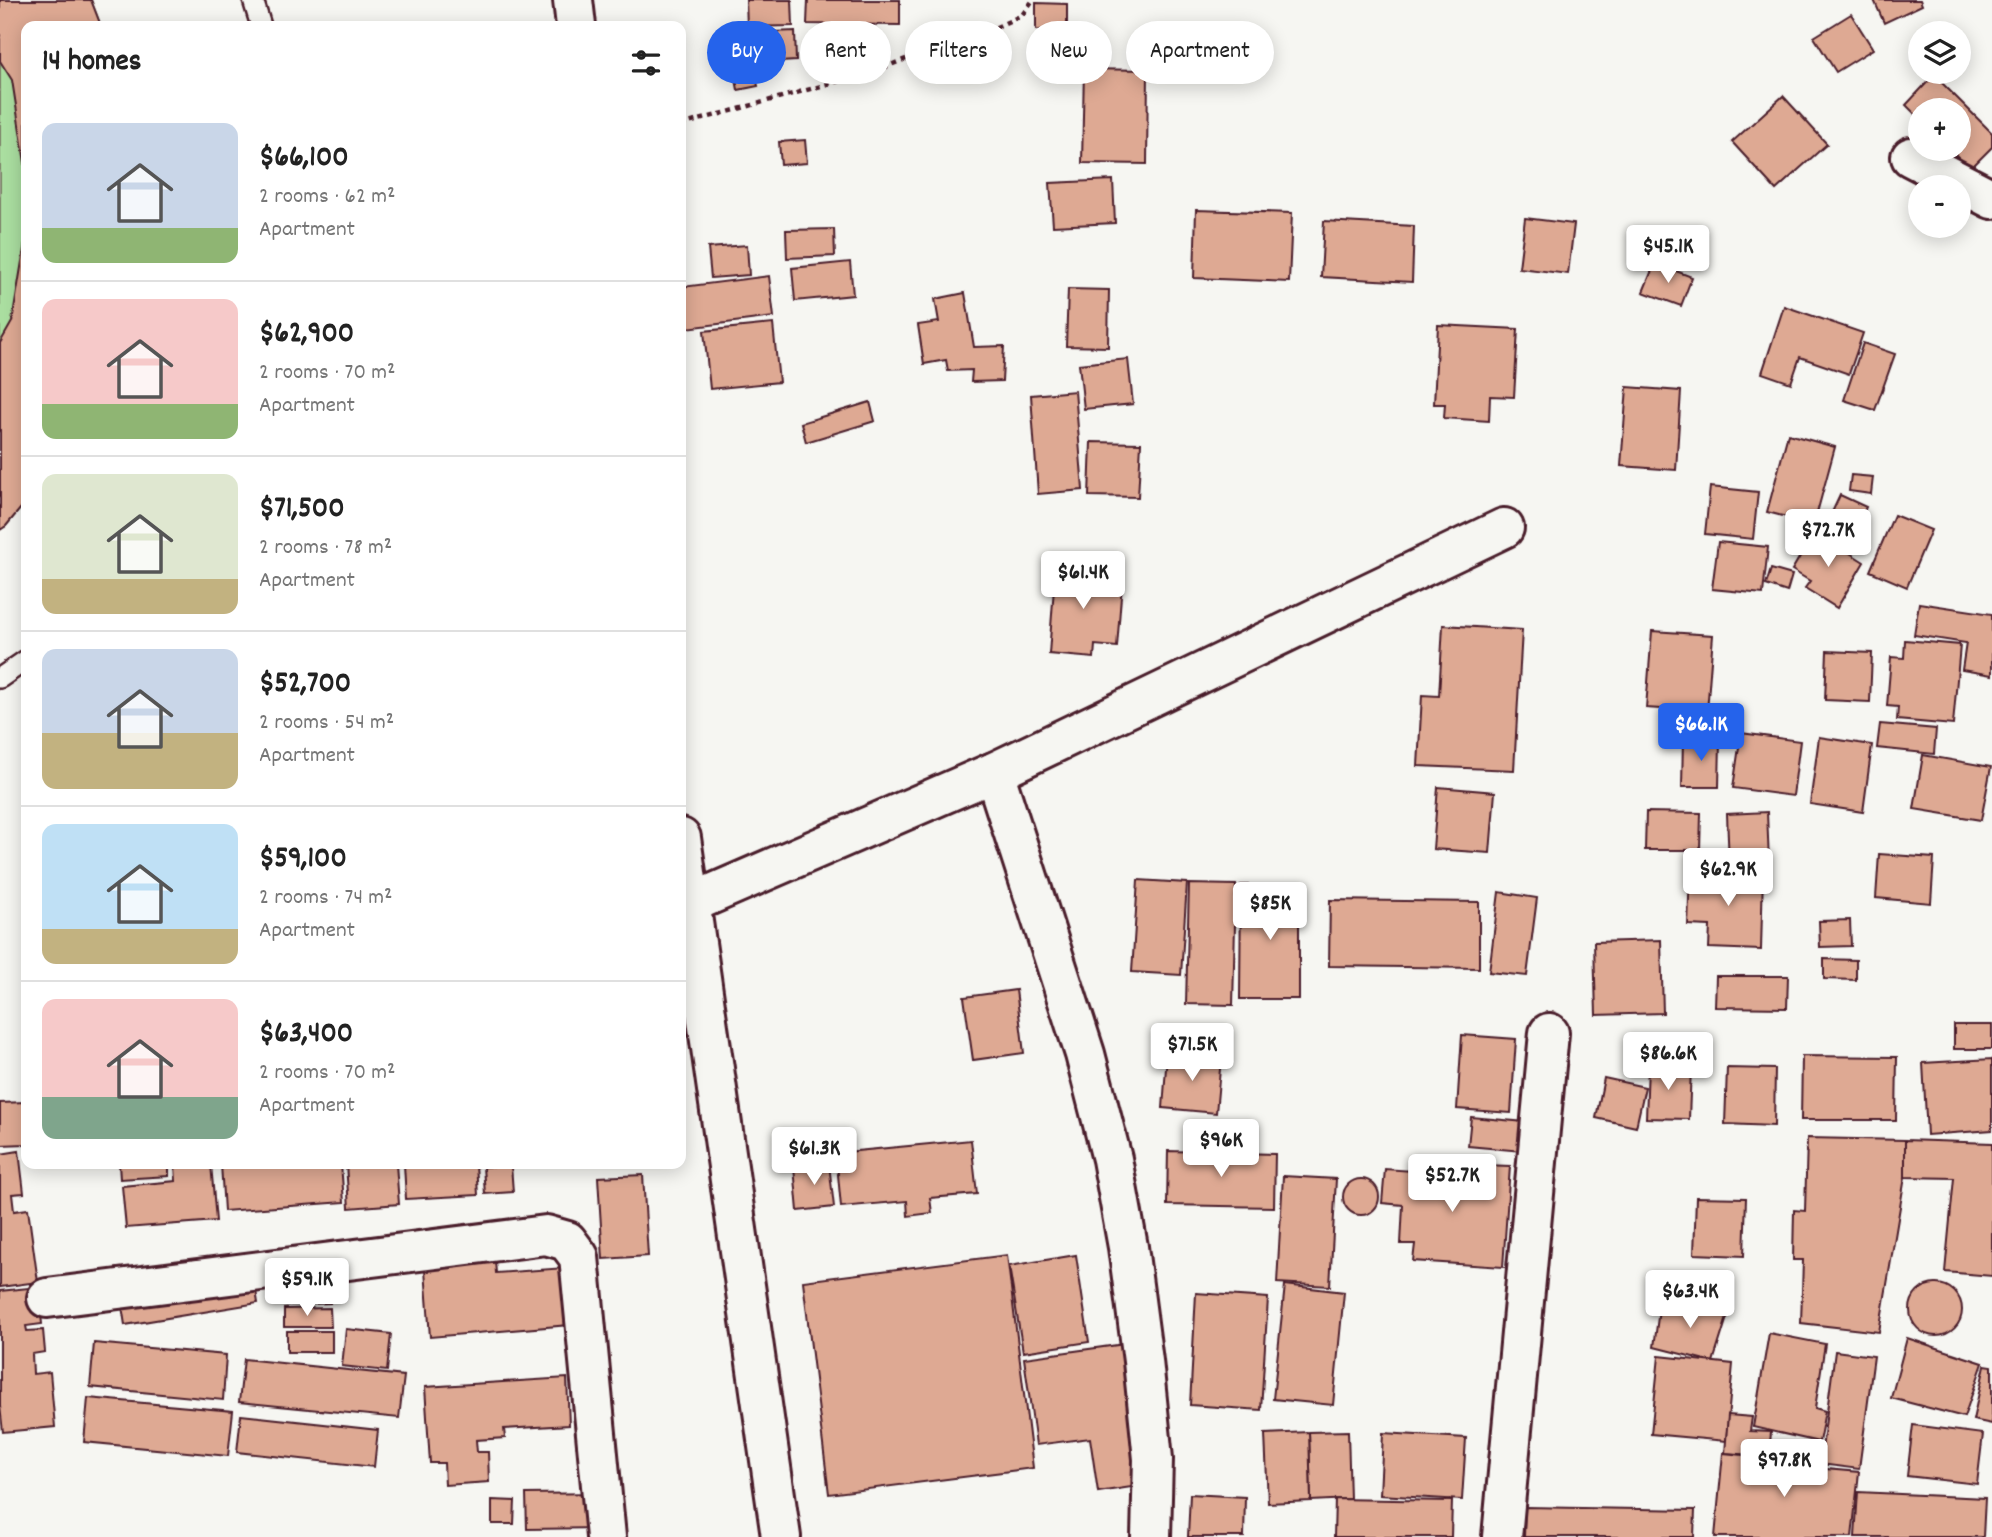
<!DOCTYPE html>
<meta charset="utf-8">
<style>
:root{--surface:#fff;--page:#f6f6f6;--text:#222;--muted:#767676;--line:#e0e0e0;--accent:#2563eb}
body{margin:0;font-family:Dekko,sans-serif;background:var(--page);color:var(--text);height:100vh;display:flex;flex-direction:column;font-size:26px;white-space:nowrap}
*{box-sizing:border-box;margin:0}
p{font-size:23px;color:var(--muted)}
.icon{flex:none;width:38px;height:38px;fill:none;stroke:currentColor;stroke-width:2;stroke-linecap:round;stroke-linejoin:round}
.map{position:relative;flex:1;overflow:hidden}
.drawer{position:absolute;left:21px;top:21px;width:665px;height:1148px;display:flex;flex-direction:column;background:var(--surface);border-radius:14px;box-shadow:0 4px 18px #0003}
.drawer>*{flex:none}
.top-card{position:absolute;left:707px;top:21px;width:665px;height:63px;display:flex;gap:14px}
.buttons{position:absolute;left:1908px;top:21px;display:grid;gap:14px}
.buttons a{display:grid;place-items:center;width:63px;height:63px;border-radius:50%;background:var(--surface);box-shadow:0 4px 18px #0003;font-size:35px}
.price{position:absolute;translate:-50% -60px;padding:0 16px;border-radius:7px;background:#fff;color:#222;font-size:23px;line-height:46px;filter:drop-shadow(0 2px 4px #0008)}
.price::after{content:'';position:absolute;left:50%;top:42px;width:21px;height:16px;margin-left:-10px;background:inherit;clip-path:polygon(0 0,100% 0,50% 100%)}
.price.active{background:var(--accent);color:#fff}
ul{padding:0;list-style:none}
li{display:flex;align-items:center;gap:21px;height:175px;padding:0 21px}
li+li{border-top:2px solid var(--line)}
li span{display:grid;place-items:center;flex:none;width:196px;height:140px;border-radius:14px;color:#555}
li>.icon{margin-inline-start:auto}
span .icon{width:84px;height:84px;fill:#fffc;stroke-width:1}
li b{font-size:30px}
h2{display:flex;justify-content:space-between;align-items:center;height:84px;padding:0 21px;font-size:30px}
.chip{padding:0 24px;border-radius:32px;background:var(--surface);box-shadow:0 4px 18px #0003;font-size:24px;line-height:63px}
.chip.active{background:var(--accent);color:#fff}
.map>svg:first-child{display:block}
.green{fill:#aadea0;stroke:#7a7e66;stroke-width:2}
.building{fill:#dea993;stroke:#4a1f2b;stroke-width:2}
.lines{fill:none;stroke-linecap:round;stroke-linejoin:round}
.lane-casing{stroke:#4a1f2b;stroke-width:24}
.street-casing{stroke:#4a1f2b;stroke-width:44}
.path{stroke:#4a1f2b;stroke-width:4.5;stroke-dasharray:5 5;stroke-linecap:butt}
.lane{stroke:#f6f6f2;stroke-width:19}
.street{stroke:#f6f6f2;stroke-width:38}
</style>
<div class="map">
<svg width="1992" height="1537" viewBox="0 0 1992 1537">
<rect width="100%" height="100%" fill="#f6f6f2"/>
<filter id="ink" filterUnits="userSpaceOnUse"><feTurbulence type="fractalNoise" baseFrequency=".0143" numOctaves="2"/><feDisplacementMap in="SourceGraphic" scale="14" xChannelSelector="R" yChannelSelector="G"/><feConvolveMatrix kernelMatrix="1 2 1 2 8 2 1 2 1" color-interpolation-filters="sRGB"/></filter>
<g filter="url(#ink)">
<polygon class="green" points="0,0 91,0 101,26 26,26 26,502 6,526 0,530"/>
<g class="building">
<polygon points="0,0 91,0 101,26 26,26 26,169 12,80 0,61"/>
<polygon points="746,0 792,0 793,26 747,27"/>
<polygon points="808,0 900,0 900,25 807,24"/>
<polygon points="1874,0 1920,0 1922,5 1884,23"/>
<polygon points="1036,3 1067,4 1067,31 1036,30"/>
<polygon points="1851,14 1873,49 1836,72 1814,37"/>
<polygon points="795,31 796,61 747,64 746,33"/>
<polygon points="753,64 758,86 738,90 734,68"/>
<polygon points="1084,69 1148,70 1147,164 1082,163"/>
<polygon points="1934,75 1992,133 1992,147 1970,169 1950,149 1958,149 1958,110 1920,110 1920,119 1906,105"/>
<polygon points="1783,96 1827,144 1776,190 1732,142"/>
<polygon points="805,140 807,163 781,165 779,142"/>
<polygon points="1113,180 1115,223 1053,226 1050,183"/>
<polygon points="1196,210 1292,213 1289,282 1194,278"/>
<polygon points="1525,218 1574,224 1568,274 1519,268"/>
<polygon points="1324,221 1414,226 1412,282 1321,277"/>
<polygon points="834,229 835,256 787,258 786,230"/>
<polygon points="26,237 26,502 6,526 0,530 0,343 12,322"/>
<polygon points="747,245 749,275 711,278 708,248"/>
<polygon points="850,262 853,295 795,301 792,268"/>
<polygon points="1655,263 1692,277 1681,306 1643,292"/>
<polygon points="769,276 774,317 687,328 682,287"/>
<polygon points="1068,289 1109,290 1108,347 1066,346"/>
<polygon points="965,293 974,347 1004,346 1002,381 971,382 972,370 948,371 946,360 924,364 918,325 939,322 935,299"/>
<polygon points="1784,306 1863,333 1849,374 1800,357 1791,383 1762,373"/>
<polygon points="773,324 779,382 710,389 704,331"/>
<polygon points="1438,325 1518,329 1514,397 1490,396 1489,421 1444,418 1445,404 1434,404"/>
<polygon points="1863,343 1895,354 1875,410 1844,400"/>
<polygon points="1128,359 1133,404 1084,409 1079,364"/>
<polygon points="1627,387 1681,391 1676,470 1621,466"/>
<polygon points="1075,391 1083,490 1038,494 1031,395"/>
<polygon points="870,402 875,421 806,442 801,423"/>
<polygon points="1788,434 1835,447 1814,524 1767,512"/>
<polygon points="1091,442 1141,443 1138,497 1089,496"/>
<polygon points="1851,475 1873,477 1871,494 1849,491"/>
<polygon points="1710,487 1758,492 1753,539 1705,534"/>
<polygon points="1840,495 1866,507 1855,532 1828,521"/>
<polygon points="1894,515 1931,530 1907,587 1870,571"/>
<polygon points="1815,531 1864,562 1837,608 1805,588 1810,581 1792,570"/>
<polygon points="1718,542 1768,547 1763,594 1712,589"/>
<polygon points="1056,561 1095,564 1094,582 1122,584 1117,647 1095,645 1094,658 1049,654"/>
<polygon points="1771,569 1792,575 1787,592 1766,585"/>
<polygon points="1919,603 1992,614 1992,675 1962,670 1966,643 1914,635"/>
<polygon points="1443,625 1522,630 1514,770 1418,766 1422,695 1439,696"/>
<polygon points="1652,631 1713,635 1707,712 1646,708"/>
<polygon points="1905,640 1960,645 1953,725 1897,720 1898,707 1887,706 1891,657 1904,658"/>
<polygon points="1827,651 1872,653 1870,702 1825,700"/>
<polygon points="1880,724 1936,729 1934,754 1877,748"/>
<polygon points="1741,733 1800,741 1793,796 1733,788"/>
<polygon points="1819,737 1872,745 1863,812 1810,804"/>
<polygon points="1683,739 1720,740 1719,787 1682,787"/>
<polygon points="1923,755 1991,767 1981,820 1914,809"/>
<polygon points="1438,787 1495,792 1490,853 1433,849"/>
<polygon points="1646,812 1701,813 1700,850 1645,850"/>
<polygon points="1767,812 1769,863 1729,864 1727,814"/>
<polygon points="1879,854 1934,858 1931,903 1876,898"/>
<polygon points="1690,871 1763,873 1761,950 1709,948 1710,926 1688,925"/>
<polygon points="1138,880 1187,883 1181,975 1132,972"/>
<polygon points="1189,884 1236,885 1233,1005 1186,1004"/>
<polygon points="1241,885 1299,885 1299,999 1240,999"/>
<polygon points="1499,892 1537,898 1527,976 1489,972"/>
<polygon points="1330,900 1479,902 1479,968 1329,966"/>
<polygon points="1850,920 1851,946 1820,947 1819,921"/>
<polygon points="1661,940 1663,1013 1596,1015 1594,942"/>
<polygon points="1824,959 1856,960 1856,980 1824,979"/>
<polygon points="1716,976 1788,976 1787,1008 1715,1007"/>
<polygon points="1016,990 1024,1053 973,1060 964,997"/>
<rect x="1954" y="1025" width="38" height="24"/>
<polygon points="1462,1035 1516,1039 1511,1113 1457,1109"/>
<polygon points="1167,1054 1221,1058 1216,1113 1163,1108"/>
<polygon points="1802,1056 1897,1057 1896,1120 1801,1120"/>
<polygon points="1992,1059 1992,1130 1927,1135 1923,1063"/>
<polygon points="1648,1066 1691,1067 1689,1119 1646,1118"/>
<polygon points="1727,1068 1775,1069 1774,1126 1725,1124"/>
<polygon points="1604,1078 1645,1087 1636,1127 1596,1118"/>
<polygon points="26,1102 26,1144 0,1145 0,1103"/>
<polygon points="1471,1117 1525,1122 1522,1151 1468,1146"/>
<polygon points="1807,1138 1905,1140 1905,1177 1879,1332 1801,1323 1803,1260 1793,1260 1794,1210 1805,1211"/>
<polygon points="971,1140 977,1194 930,1198 932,1213 908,1216 907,1201 841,1207 836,1153"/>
<polygon points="1905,1140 1992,1143 1992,1276 1945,1272 1954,1178 1905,1177"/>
<polygon points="19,1151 24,1193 12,1194 14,1211 28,1209 38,1282 0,1287 0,1154"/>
<polygon points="1168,1151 1275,1154 1274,1207 1167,1205"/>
<polygon points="119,1164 169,1164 169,1176 120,1179"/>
<polygon points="175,1164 211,1164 216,1221 126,1228 122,1186 176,1181"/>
<polygon points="221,1164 341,1164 344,1202 224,1211"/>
<polygon points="346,1164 396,1164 399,1204 349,1208"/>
<polygon points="404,1164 476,1164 478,1195 406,1199"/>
<polygon points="829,1164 834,1207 798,1211 794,1167"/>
<polygon points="511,1165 513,1192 485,1194 483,1167"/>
<polygon points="1484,1165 1510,1166 1503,1267 1413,1261 1415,1244 1401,1244 1403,1205 1382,1203 1385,1169 1483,1176"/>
<polygon points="643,1175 648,1256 603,1259 598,1177"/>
<polygon points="1283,1176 1336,1179 1330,1286 1277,1283"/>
<circle cx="1361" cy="1197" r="18"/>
<polygon points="1696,1197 1746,1198 1744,1256 1694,1254"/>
<polygon points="493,1237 496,1273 565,1268 569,1325 430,1337 423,1243"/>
<polygon points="1007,1255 1033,1468 829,1494 803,1281"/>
<polygon points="1076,1255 1089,1342 1023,1352 1009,1266"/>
<polygon points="252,1265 258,1303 125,1325 119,1287"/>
<polygon points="329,1281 330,1303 285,1305 283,1284"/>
<circle cx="1936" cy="1310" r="26"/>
<polygon points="1285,1285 1344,1292 1333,1405 1273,1399"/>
<polygon points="38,1287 42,1324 26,1326 27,1331 43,1330 45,1352 32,1354 33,1374 50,1372 55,1427 3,1432 0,1406 0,1291"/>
<polygon points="1196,1293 1268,1298 1261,1410 1190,1405"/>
<polygon points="1660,1302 1729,1311 1713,1362 1654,1347"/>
<polygon points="330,1308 331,1327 284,1327 284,1309"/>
<polygon points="346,1329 391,1334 387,1371 342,1366"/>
<rect x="287" y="1331" width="45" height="21"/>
<polygon points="1769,1333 1825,1344 1815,1408 1825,1411 1819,1442 1753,1427"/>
<polygon points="1907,1338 1983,1363 1964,1417 1891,1398"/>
<polygon points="94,1343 226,1355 223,1400 90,1387"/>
<polygon points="1125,1344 1145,1485 1098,1492 1090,1438 1036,1445 1024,1358"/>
<polygon points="1835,1351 1874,1356 1859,1469 1820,1464"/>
<polygon points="1659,1356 1733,1364 1726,1441 1651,1434"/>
<polygon points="244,1359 404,1376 399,1418 239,1402"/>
<polygon points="1985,1365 1992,1366 1992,1424 1973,1420"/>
<polygon points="567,1378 569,1425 504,1429 505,1438 476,1440 477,1452 488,1452 489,1482 445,1485 444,1463 430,1463 425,1387"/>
<polygon points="88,1398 233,1411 228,1456 84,1442"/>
<polygon points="241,1415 378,1430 374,1467 237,1452"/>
<polygon points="1728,1415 1752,1417 1750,1431 1771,1432 1769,1456 1725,1453"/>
<polygon points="1913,1425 1983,1434 1977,1484 1907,1476"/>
<polygon points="1348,1431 1350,1499 1311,1501 1309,1432"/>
<polygon points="1309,1432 1311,1501 1268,1503 1265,1434"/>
<polygon points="1383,1433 1466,1438 1462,1500 1380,1495"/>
<polygon points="1723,1453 1804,1461 1803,1467 1859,1472 1852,1537 1715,1537"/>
<polygon points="1858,1492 1985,1498 1983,1537 1855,1537"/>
<polygon points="602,1493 603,1528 527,1529 526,1494"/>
<polygon points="1190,1494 1245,1497 1244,1537 1188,1537"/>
<polygon points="1335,1499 1452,1501 1451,1537 1334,1537"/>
<polygon points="492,1500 515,1501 514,1524 492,1524"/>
<polygon points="1525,1507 1695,1510 1694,1537 1524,1537"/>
</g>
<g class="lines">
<defs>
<g id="lane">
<polyline points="253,0 261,26"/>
<polyline points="0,678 26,660"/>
</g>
<g id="street">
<polyline points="573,0 576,26"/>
<polyline points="1911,157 1992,199"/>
<polyline points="994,772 1085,1054 1112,1159 1128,1247 1143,1361 1153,1459 1151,1537"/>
<polyline points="681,838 781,1537"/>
<polyline points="689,904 994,772 1504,528"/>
<polyline points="47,1298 546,1235 567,1241 579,1257 606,1537"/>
<polyline points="1502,1537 1549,1033"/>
</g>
</defs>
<use href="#lane" class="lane-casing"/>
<use href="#street" class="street-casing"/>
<polyline class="path" points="681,125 875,71 937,47 986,32 1022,15 1033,0"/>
<use href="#lane" class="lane"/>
<use href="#street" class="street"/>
</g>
</g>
</svg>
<div class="buttons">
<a><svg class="icon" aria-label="layers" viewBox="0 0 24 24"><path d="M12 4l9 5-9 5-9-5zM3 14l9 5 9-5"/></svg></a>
<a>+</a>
<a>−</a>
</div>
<b class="price" style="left:1668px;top:285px">$45.1K</b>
<b class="price" style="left:1828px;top:569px">$72.7K</b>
<b class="price" style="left:1083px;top:611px">$61.4K</b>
<b class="price active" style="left:1701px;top:763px">$66.1K</b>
<b class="price" style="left:1728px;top:908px">$62.9K</b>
<b class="price" style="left:1270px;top:942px">$85K</b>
<b class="price" style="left:1192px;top:1083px">$71.5K</b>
<b class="price" style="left:1668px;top:1092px">$86.6K</b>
<b class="price" style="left:1221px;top:1179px">$96K</b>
<b class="price" style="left:814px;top:1187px">$61.3K</b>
<b class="price" style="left:1452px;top:1214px">$52.7K</b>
<b class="price" style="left:307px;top:1318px">$59.1K</b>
<b class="price" style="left:1690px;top:1330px">$63.4K</b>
<b class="price" style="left:1784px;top:1499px">$97.8K</b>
<div class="top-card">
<a class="chip active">Buy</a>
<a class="chip">Rent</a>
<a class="chip">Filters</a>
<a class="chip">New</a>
<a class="chip">Apartment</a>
</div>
<section class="drawer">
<h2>14 homes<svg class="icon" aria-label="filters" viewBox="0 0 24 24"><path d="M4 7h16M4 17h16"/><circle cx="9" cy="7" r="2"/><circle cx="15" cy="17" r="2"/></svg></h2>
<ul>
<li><span style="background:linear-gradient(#c9d6e8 75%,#8fb573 0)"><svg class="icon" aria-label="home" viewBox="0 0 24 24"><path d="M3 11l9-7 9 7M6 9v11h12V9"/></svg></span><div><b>$66,100</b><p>2 rooms · 62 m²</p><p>Apartment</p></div></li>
<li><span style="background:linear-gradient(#f6c9c9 75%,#8fb573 0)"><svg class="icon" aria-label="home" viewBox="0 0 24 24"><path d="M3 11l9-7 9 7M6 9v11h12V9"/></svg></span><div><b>$62,900</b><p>2 rooms · 70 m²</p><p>Apartment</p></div></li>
<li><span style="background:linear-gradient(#dfe7d0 75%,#c2b280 0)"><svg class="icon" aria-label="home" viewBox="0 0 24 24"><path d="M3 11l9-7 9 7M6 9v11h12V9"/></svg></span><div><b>$71,500</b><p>2 rooms · 78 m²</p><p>Apartment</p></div></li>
<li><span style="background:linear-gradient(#c9d6e8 60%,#c2b280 0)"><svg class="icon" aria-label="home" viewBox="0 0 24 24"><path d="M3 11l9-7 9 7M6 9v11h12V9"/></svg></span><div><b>$52,700</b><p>2 rooms · 54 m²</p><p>Apartment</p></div></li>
<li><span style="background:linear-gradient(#bfe0f5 75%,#c2b280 0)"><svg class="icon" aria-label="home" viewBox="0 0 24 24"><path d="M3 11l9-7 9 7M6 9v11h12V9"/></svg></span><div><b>$59,100</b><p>2 rooms · 74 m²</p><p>Apartment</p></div></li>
<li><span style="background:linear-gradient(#f6c9c9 70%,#7fa58c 0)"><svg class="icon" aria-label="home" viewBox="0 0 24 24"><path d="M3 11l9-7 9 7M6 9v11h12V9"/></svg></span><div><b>$63,400</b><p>2 rooms · 70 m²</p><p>Apartment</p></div></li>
</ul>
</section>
</div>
